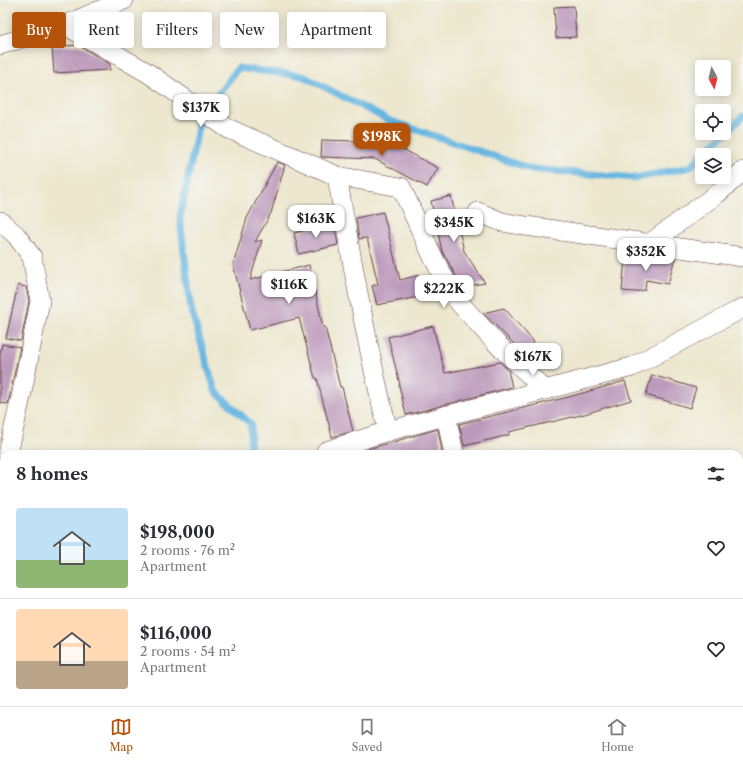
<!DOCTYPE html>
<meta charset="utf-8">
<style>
:root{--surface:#fff;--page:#f7f7f7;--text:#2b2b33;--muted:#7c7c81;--line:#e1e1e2;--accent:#b45309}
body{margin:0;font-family:"Libre Caslon Text",serif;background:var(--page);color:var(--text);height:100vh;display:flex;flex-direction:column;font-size:15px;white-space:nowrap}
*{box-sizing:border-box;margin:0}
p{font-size:13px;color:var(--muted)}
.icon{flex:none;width:22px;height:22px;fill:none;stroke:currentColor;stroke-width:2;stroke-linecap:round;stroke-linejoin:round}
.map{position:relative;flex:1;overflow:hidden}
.side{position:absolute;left:0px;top:450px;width:743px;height:256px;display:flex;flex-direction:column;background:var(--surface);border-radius:12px 12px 0 0;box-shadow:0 2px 10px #0003}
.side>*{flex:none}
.hud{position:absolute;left:12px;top:12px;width:400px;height:36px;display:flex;gap:8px}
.needle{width:26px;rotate:173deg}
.fabs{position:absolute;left:695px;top:60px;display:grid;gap:8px}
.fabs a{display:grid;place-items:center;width:36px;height:36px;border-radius:4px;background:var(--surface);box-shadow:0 2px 10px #0003;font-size:20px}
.price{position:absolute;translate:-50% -34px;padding:0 9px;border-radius:8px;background:#fff;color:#222;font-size:13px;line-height:26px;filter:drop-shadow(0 1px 2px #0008)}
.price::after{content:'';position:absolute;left:50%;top:24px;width:12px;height:9px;margin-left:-6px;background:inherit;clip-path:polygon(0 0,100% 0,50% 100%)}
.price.current{background:var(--accent);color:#fff}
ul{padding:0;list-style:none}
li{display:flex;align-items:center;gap:12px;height:100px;padding:0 16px}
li+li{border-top:1px solid var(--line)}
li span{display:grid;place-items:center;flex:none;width:112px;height:80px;border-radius:4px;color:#555}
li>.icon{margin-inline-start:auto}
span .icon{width:48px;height:48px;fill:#fffc;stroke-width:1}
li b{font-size:17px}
h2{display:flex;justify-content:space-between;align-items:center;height:48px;padding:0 16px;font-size:17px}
.pill{padding:0 14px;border-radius:4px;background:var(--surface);box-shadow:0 2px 10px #0003;font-size:14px;line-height:36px}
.pill.current{background:var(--accent);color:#fff}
.dock{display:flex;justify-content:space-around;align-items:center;height:56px;border-top:1px solid var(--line);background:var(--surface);font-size:11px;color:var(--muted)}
.dock a{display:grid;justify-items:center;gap:2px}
.dock .current{color:var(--accent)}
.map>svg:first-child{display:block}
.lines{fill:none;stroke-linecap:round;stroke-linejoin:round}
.stream{stroke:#66b6e1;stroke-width:7}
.building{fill:#bc9abb}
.street-casing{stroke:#623d43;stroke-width:20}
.street{stroke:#fff;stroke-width:19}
</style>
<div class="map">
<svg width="743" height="706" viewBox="0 0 743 706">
<rect width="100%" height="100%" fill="#f6f6f2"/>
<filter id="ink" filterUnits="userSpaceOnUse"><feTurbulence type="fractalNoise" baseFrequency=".025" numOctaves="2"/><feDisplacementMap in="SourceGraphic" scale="8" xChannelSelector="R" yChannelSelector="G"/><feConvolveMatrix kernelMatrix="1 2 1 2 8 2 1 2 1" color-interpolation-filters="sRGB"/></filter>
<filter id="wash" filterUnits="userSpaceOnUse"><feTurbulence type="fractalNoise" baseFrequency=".012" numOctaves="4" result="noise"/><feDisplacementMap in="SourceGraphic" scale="16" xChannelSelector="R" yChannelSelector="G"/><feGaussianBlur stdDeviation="0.9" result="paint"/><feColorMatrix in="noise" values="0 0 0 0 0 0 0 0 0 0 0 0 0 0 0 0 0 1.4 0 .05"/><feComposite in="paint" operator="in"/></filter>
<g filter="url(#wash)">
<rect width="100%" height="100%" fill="#ece7ce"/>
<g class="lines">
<g class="stream">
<polyline points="702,155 743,116"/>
<polyline points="250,454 251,424 215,391 191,309 180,217 200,118 238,68 303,76 388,120 531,169 636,178 690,167 702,155"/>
<polyline points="739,546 743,554"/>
<polyline points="739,683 743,677"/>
<polyline points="112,706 115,702"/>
<polyline points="724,706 727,702"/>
</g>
</g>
<g id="blocks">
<g class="building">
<polygon points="574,6 576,37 556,38 554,7"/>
<polygon points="78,45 110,64 110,70 54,73 52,47"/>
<polygon points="322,140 390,142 438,168 427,187 375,159 321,157"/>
<polygon points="277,162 285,165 271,213 255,242 262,240 250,280 309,265 323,327 325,327 340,387 342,387 353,431 332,437 317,378 315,378 299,318 250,330 233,265 247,218"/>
<polygon points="451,196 464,251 485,283 462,287 442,251 431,201"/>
<polygon points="383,212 400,280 419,275 424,296 377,305 372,286 378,284 367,238 359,239 356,218"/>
<polygon points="334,223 338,245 299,254 294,233"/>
<polygon points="653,255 675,258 668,284 646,280 645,290 635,292 622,291 625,258 635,256"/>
<polygon points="18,285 26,287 29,301 21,341 6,338"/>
<polygon points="504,308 534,342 522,352 483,313"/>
<polygon points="433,326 445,373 500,362 508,370 512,387 406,415 399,385 400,385 388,337"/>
<polygon points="2,344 20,347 8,404 0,403 0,354"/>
<polygon points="652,375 696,388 690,408 646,395"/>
<polygon points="625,381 631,400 581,415 509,432 509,435 464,446 459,424 572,396"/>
<polygon points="438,429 442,452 432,454 369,454 368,449"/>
</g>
</g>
</g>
<g filter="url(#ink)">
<use href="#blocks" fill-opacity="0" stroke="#623d43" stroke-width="1"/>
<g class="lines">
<defs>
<g id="street">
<polyline points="65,25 148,73 227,128 337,176 401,187 433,257 454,297 496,343 545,390"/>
<polyline points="0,45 65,25 124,0"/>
<path d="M337 176C352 262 367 347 388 431"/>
<polyline points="478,212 502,222 526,226 743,257"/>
<polyline points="0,221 16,235 32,257 40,301 21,397 8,454"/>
<polyline points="649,244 717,194 743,171"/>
<polyline points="446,415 454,454"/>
<polyline points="326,451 388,431 632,367 743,308"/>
<polyline points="0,487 4,470"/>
<polyline points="377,702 378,706"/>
</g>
</defs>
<use href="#street" class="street-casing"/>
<use href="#street" class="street"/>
</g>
</g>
</svg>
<div class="fabs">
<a><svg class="needle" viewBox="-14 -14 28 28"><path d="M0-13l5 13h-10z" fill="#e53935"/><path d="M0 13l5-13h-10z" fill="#7c7c81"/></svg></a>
<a><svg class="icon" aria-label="locate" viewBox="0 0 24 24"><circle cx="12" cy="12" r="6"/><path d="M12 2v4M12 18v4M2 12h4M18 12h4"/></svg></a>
<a><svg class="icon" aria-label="layers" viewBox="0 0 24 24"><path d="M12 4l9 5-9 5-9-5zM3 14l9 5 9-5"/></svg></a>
</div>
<b class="price" style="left:201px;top:128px">$137K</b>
<b class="price current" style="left:382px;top:157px">$198K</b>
<b class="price" style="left:316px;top:239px">$163K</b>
<b class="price" style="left:454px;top:243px">$345K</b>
<b class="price" style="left:646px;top:272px">$352K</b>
<b class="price" style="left:289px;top:305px">$116K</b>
<b class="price" style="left:444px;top:309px">$222K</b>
<b class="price" style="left:533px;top:377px">$167K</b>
<div class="hud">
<a class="pill current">Buy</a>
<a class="pill">Rent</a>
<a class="pill">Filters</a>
<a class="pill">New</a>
<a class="pill">Apartment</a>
</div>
<section class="side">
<h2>8 homes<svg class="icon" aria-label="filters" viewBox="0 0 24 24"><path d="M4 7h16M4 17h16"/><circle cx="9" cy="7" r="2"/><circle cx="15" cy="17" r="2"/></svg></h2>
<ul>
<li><span style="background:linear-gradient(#bfe0f5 65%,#8fb573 0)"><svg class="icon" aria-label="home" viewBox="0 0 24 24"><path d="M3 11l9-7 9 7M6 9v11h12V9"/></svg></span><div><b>$198,000</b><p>2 rooms · 76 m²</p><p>Apartment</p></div><svg class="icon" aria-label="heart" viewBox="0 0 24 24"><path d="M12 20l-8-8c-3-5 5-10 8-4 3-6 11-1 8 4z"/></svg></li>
<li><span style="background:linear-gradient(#ffd9b3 65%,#b9a48a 0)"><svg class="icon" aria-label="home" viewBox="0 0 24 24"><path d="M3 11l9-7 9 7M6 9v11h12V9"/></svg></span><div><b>$116,000</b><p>2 rooms · 54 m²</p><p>Apartment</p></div><svg class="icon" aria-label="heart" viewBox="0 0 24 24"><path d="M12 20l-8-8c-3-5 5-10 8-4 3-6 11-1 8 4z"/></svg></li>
</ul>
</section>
</div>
<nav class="dock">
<a class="current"><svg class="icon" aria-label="map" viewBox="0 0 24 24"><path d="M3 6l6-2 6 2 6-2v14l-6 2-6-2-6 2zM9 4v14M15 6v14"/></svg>Map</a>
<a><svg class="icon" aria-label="saved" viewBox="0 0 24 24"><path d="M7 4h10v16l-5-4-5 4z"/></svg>Saved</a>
<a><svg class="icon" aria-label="home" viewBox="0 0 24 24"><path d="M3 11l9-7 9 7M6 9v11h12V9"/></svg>Home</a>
</nav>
